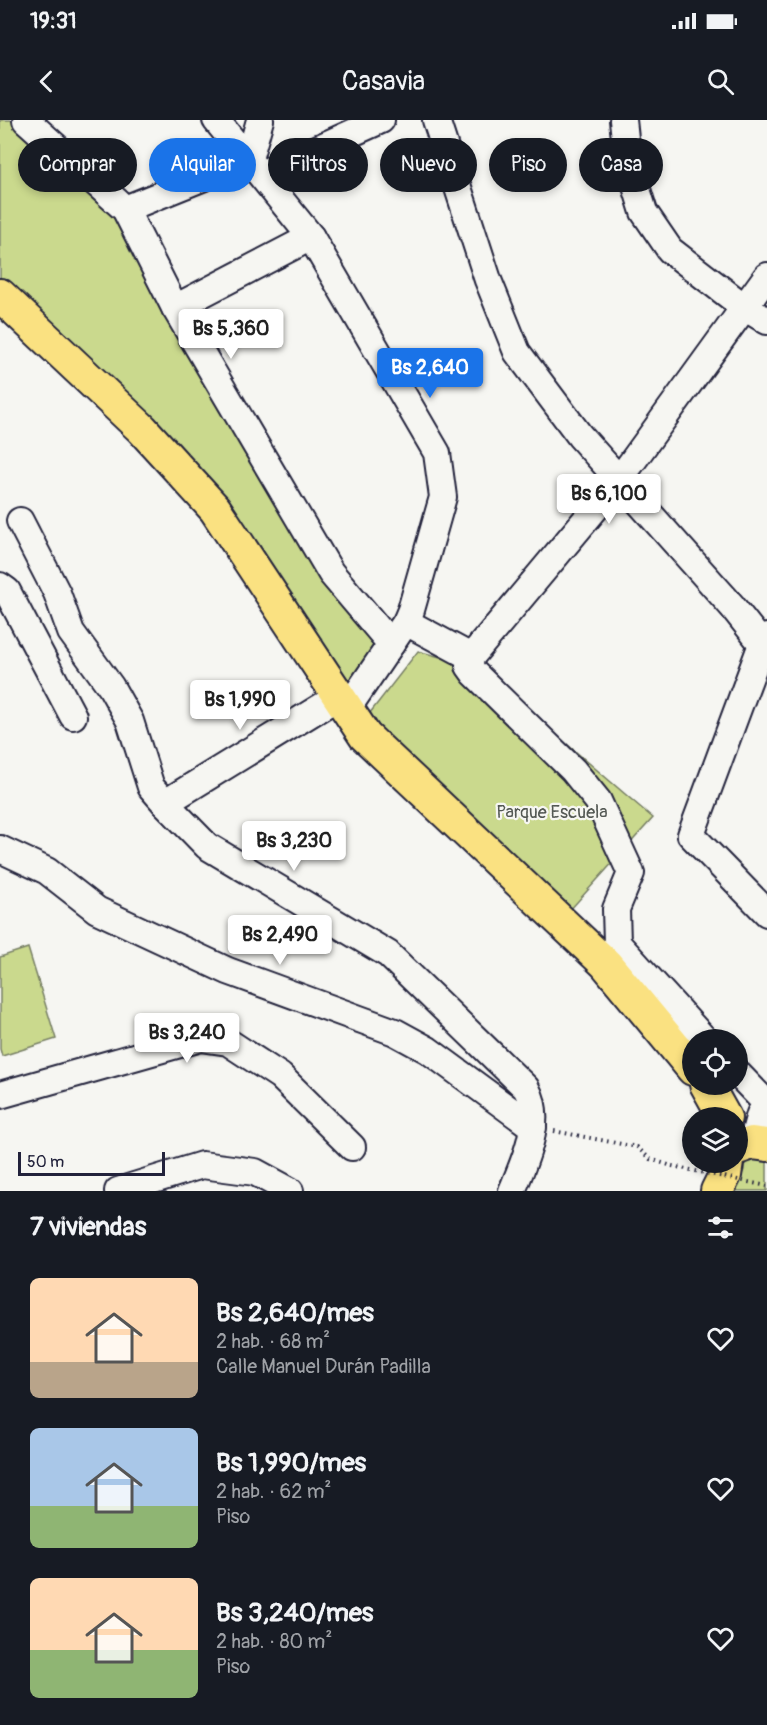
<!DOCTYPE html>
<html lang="es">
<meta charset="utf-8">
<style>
:root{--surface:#171b24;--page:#20242c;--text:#f1f3f6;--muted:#9ea1a6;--accent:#1a73e8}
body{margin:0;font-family:Pangolin,sans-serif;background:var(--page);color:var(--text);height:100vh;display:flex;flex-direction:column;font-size:22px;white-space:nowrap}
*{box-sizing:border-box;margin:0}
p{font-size:20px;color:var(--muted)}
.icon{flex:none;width:33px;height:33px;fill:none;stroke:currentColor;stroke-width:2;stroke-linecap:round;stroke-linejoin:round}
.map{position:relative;height:1071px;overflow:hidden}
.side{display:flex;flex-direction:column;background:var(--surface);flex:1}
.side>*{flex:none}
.guide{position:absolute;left:18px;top:18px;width:732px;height:54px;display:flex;gap:12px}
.fabs{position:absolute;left:682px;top:909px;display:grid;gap:12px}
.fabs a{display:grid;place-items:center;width:66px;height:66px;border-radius:50%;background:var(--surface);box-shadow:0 3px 9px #0003;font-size:30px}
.scale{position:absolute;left:18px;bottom:15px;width:147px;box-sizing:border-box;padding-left:6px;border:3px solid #22223b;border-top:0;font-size:16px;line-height:21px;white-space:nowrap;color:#22223b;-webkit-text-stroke:4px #f6f6f2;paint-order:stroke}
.price{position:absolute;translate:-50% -51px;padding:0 14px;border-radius:6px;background:#fff;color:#222;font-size:20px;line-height:39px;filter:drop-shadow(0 2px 3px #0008)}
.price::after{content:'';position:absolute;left:50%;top:36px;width:18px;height:14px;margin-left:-9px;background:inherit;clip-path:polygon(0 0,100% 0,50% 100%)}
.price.current{background:var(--accent);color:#fff}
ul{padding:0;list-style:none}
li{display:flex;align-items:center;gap:18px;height:150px;padding:0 30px}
li span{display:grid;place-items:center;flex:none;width:168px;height:120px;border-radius:9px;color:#555}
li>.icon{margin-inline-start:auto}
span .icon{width:72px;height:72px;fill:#fffc;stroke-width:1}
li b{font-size:26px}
h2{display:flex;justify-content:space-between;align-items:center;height:72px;padding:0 30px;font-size:26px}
.tag{padding:0 21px;border-radius:27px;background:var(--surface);box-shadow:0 3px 9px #0003;font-size:21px;line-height:54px}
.tag.current{background:var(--accent);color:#fff}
.status{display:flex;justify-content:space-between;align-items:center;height:42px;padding:0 30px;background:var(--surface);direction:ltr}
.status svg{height:16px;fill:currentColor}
header{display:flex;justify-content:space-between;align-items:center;height:78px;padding:0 30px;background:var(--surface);font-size:27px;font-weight:600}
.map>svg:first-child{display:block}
.green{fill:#cad98d;stroke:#767e64;stroke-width:1.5}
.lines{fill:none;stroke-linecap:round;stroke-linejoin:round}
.minor-casing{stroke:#22223b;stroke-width:30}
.major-casing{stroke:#22223b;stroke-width:36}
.path{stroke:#22223b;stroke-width:4;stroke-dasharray:1.5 4.5;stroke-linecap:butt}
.minor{stroke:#f6f6f2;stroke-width:26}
.major{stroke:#fae181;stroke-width:32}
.path-bridge{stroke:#22223b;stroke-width:4;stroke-dasharray:1.5 4.5;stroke-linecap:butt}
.labels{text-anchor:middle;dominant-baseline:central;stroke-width:4.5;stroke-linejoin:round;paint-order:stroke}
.park-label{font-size:18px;fill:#545954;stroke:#f6f6f2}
</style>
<div class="status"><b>19:31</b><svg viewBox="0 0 49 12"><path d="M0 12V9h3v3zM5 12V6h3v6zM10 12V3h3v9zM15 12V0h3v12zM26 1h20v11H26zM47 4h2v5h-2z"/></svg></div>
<header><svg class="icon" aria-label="back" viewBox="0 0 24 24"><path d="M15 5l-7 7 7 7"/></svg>Casavia<svg class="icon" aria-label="search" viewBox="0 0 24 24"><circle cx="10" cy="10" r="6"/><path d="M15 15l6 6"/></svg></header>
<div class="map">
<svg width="767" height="1071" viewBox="0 0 767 1071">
<rect width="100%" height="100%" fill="#f6f6f2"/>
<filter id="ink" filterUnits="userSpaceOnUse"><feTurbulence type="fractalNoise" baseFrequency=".0167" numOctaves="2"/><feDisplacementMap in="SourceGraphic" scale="12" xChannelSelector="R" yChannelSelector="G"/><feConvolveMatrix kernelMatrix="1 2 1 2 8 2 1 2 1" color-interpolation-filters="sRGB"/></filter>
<g filter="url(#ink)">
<g class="green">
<polygon points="0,0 16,0 105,78 377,529 348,568 0,162"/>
<polygon points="418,531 477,547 653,698 569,791 366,598"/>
<polygon points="28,828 56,919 2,936 0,929 0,837"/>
<polygon points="767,1032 767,1071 735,1071 744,1050 745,1033"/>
</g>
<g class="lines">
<defs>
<g id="minor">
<polyline points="26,0 125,89 175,188 331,453 391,524"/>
<polyline points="216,0 311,117 437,333 443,377 411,490 406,502 347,589"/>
<polyline points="436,0 488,160 517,232 580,316 732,486 762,524 767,527"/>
<polyline points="623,0 627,37 644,92 670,130 744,187 767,201"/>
<polyline points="261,54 381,0"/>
<polyline points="125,89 249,39 260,0"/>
<polyline points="175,188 311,117"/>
<path d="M20 401 57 473 71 512 111 567 130 601 151 667 165 683 207 726 388 834 526 968C544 1000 525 1040 512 1071"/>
<polyline points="0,466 7,471 73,596"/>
<polyline points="406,502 471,537 619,360 767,156"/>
<polyline points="767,517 762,524 691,715 767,793"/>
<polyline points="471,537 469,546 474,553 573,650 598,681 631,753 616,789 617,823 705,920"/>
<polyline points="165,683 339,576"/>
<polyline points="0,729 47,751 97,790 228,851 395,912 428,930 533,1007"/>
<polyline points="738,954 767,984"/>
<polyline points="0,975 201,918 228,922 280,956 352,1027"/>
<polyline points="752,1023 760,994 767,985"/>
<polyline points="118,1071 202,1045 255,1052 290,1071"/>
</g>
<g id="major">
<polyline points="0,175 142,309 215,389 365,616 606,844 693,949"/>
<polyline points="706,964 725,998"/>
<polyline points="738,1028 752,1023 767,1025"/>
<polyline points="717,1071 725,1055 727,1042"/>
</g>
</defs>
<use href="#minor" class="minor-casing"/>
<use href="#major" class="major-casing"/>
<polyline class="path" points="554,1011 637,1027 650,1039 672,1046"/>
<use href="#minor" class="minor"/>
<use href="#major" class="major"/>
<polyline class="path-bridge" points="672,1046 767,1066"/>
</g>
</g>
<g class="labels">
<g class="park-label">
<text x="552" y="692">Parque Escuela</text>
</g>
</g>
</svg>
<div class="fabs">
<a><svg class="icon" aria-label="locate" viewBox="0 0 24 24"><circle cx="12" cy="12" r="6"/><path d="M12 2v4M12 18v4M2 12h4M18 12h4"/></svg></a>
<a><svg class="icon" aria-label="layers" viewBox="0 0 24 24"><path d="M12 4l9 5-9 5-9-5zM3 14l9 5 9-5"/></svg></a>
</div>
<div class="scale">50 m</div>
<b class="price" style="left:231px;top:240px">Bs 5,360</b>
<b class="price current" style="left:430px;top:279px">Bs 2,640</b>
<b class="price" style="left:609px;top:405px">Bs 6,100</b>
<b class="price" style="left:240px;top:611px">Bs 1,990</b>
<b class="price" style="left:294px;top:752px">Bs 3,230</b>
<b class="price" style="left:280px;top:846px">Bs 2,490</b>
<b class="price" style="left:187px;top:944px">Bs 3,240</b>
<div class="guide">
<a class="tag">Comprar</a>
<a class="tag current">Alquilar</a>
<a class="tag">Filtros</a>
<a class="tag">Nuevo</a>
<a class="tag">Piso</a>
<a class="tag">Casa</a>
</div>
</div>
<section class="side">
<h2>7 viviendas<svg class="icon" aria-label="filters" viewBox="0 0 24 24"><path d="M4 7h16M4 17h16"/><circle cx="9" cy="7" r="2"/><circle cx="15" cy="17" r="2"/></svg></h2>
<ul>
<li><span style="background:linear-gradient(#ffd9b3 70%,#b9a48a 0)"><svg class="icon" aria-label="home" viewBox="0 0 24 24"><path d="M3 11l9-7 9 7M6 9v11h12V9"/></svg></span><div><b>Bs 2,640/mes</b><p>2 hab. · 68 m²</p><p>Calle Manuel Durán Padilla</p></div><svg class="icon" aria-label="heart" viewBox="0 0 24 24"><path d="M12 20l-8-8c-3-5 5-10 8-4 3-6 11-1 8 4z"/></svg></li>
<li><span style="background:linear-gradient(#a9c7e8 65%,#8fb573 0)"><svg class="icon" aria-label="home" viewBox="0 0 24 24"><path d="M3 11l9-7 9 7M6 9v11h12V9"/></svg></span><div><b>Bs 1,990/mes</b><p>2 hab. · 62 m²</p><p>Piso</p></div><svg class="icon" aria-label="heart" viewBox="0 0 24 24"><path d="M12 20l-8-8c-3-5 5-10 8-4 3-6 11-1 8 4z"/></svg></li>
<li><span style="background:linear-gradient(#ffd9b3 60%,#8fb573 0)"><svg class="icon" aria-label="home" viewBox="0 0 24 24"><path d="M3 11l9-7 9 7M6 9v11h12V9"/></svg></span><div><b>Bs 3,240/mes</b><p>2 hab. · 80 m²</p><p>Piso</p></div><svg class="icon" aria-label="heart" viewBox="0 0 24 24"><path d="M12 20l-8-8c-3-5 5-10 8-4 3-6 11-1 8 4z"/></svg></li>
</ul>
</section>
